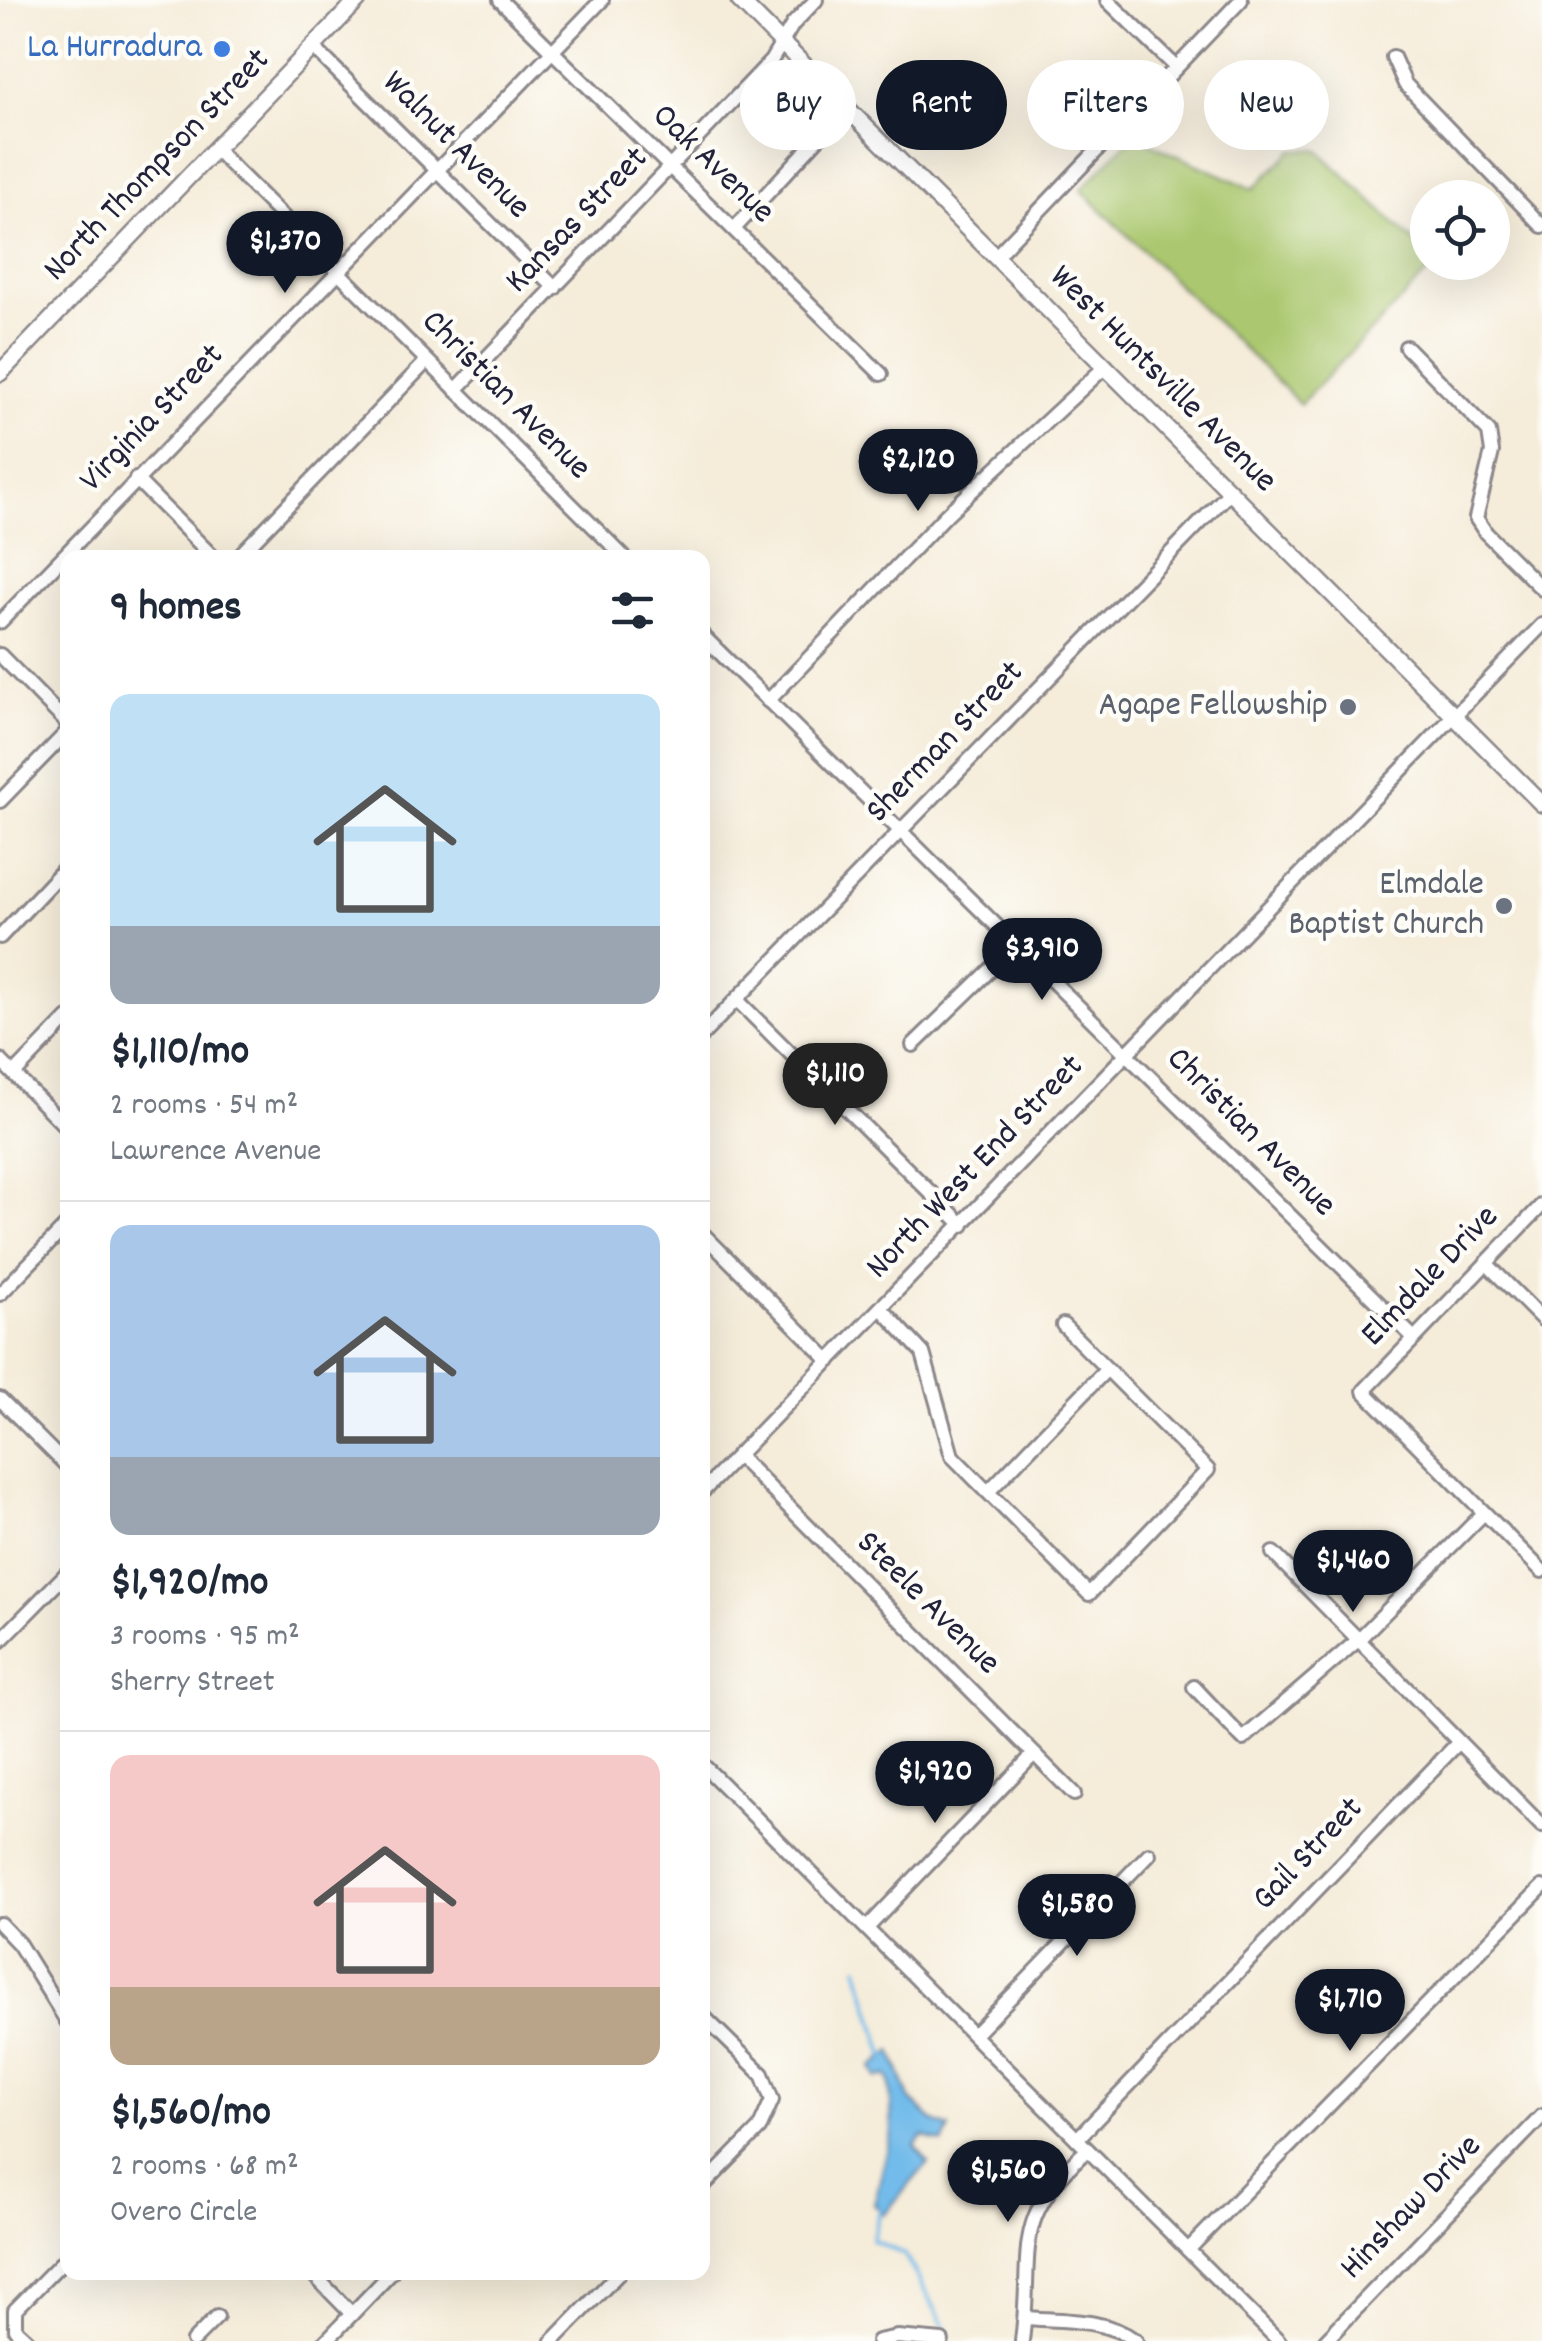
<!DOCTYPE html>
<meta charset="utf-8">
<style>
:root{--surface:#fff;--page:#f2f2f3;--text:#1f2937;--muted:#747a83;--line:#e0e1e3;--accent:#111827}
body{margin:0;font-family:Dekko,sans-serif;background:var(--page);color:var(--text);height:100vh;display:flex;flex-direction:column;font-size:38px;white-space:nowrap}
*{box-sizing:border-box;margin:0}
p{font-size:32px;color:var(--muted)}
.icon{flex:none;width:55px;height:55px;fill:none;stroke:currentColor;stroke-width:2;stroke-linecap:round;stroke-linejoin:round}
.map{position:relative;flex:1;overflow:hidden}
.drawer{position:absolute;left:60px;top:550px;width:650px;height:1730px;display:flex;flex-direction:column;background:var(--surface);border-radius:20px;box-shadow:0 10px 40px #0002}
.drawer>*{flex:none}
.guide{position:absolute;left:740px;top:60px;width:650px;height:90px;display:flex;gap:20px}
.buttons{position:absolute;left:1410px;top:180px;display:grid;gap:20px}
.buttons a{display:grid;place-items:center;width:100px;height:100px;border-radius:50%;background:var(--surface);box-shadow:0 10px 40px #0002;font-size:50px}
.price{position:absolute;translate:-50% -85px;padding:0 22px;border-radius:35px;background:var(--accent);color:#fff;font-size:32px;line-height:65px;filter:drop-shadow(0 2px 5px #0008)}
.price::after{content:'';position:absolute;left:50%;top:60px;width:30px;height:22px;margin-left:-15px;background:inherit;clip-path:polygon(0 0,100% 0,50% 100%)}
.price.current{background:#222;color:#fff}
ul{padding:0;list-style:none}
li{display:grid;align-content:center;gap:20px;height:530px;padding:0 50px}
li+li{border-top:2px solid var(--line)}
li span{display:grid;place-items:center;height:310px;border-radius:20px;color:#555}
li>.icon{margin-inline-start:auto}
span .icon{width:180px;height:180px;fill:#fffc;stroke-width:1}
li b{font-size:42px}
h2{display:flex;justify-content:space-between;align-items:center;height:120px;padding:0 50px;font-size:42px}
.tag{padding:0 35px;border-radius:45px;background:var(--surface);box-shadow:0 10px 40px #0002;font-size:35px;line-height:90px}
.tag.current{background:var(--accent);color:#fff}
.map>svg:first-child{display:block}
.green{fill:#abc86f;stroke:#667555;stroke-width:2.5}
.water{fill:#72bbea;stroke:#4a6e92;stroke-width:2.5}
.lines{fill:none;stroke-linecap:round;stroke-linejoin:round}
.stream{stroke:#72bbea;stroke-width:4}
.minor-casing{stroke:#8c878a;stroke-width:18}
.major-casing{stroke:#8c878a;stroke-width:20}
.minor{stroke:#fff;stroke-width:12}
.major{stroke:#fff;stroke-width:15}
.shop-dot{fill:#3f7fe0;stroke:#fdfcf7;stroke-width:4}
.worship-dot{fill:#6b7280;stroke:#fdfcf7;stroke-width:4}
.labels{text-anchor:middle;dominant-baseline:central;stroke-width:9;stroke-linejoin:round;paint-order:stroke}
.shop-label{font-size:35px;fill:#366cbe;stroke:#fdfcf7;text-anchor:end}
.street-label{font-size:35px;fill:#22223b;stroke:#fdfcf7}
.worship-label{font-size:35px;fill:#5b616d;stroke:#fdfcf7;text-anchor:end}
</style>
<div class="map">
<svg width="1542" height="2341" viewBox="0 0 1542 2341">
<rect width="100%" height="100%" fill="#fdfcf7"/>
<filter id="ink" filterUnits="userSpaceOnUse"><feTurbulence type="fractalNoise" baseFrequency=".01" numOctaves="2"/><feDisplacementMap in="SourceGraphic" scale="20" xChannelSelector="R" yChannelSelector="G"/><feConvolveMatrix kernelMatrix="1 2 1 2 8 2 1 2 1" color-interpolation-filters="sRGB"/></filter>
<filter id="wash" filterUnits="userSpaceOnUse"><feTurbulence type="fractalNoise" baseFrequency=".0048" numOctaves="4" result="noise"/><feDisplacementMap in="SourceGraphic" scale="40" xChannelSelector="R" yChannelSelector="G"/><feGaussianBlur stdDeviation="2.25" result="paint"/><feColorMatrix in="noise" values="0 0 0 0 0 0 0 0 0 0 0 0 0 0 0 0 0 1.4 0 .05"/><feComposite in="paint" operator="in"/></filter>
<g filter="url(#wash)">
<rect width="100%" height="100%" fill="#f5ecd9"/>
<polygon class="green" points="1133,136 1253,189 1293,150 1317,149 1427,254 1428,262 1437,263 1300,404 1081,190"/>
<polygon class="water" points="892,2051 910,2099 934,2122 950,2128 943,2143 923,2136 915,2145 928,2163 884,2214 874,2204 892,2132 890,2081 887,2075 877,2078 872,2067"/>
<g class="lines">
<g class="stream">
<polyline points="858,1967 885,2058"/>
<polyline points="881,2207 872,2240 905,2255 949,2334"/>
</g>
</g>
</g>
<g filter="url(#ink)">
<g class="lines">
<defs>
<g id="minor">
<polyline points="500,0 881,374"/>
<polyline points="1107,0 1176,67"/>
<polyline points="313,47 555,288"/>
<polyline points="1393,57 1405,84 1542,226"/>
<polyline points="215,149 625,558"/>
<polyline points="734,229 847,107"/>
<polyline points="996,256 1241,0"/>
<polyline points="1406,347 1489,432 1492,452 1476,518 1486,533 1542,589"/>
<polyline points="456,390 771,61 793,24 816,0"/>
<polyline points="136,479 214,558"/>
<polyline points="237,558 427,361"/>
<polyline points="0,622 602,0"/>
<polyline points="702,635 1414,1338"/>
<polyline points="0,655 68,724"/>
<polyline points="768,701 947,514 1106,366"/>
<polyline points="0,801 68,731"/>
<polyline points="0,937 64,869"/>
<polyline points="737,1000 963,1225"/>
<polyline points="702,1035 1231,491"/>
<polyline points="913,1045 1015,946"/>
<polyline points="0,1060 68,1129"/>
<polyline points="14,1074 68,1018"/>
<polyline points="1542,1205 1364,1391 1542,1571"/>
<polyline points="702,1233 830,1361"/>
<polyline points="1486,1263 1542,1319"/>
<polyline points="0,1294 68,1224"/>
<polyline points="881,1308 923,1353 952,1456 1089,1594 1208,1470 1063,1325"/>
<polyline points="0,1399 68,1467"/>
<polyline points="738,1456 1074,1794"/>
<polyline points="702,1492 1542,625"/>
<polyline points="988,1492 1107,1369"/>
<polyline points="1273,1553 1542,1826"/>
<polyline points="0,1641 68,1572"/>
<polyline points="1194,1687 1243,1739 1358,1640 1484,1513"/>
<polyline points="702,1764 1279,2341"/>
<polyline points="0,1924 19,1944 68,2023"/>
<polyline points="867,1928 1034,1754"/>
<polyline points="702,2015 762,2074 772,2100 759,2129 702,2187"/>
<polyline points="974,2035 1149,1854"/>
<polyline points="1077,2139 1459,1742"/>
<polyline points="1188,2250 1542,1887"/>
<polyline points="311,2272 352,2314"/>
<path d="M1025 2318C1063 2321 1104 2318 1136 2341"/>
<polyline points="28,2341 15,2329 15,2310 68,2256"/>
<polyline points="193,2341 217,2317"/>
<polyline points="326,2341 392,2272"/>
<polyline points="553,2341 620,2272"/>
<polyline points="878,2341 897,2337 942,2341"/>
<path d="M1022 2341C1034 2249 1008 2221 1087 2150"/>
<polyline points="1325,2341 1542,2116"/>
</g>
<g id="major">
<polyline points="739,0 1542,804"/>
<polyline points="0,373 358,0"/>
</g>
</defs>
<use href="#minor" class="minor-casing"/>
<use href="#major" class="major-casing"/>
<use href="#minor" class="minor"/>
<use href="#major" class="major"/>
</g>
</g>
<circle class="shop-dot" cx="222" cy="49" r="10"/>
<g class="worship-dot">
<circle cx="1348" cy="707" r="10"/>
<circle cx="1504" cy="906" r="10"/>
</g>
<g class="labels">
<g class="shop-label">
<text x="202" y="49">La Hurradura</text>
</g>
<g class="street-label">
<text transform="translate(455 146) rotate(45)">Walnut Avenue</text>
<text transform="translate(712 165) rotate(44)">Oak Avenue</text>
<text transform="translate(158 166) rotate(-46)">North Thompson Street</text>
<text transform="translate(578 221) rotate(-46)">Kansas Street</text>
<text transform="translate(1162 380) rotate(45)">West Huntsville Avenue</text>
<text transform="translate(505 396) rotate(45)">Christian Avenue</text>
<text transform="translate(153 419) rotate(-46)">Virginia Street</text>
<text transform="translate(946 743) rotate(-46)">Sherman Street</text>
<text transform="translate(1250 1133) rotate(45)">Christian Avenue</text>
<text transform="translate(976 1168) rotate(-46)">North West End Street</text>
<text transform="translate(1431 1277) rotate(-46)">Elmdale Drive</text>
<text transform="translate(927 1604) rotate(45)">Steele Avenue</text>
<text transform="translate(1309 1855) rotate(-46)">Gail Street</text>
<text transform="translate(1412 2208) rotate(-46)">Hinshaw Drive</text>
</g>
<g class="worship-label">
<text x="1328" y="707">Agape Fellowship</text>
<text x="1484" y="886">Elmdale<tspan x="1484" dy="40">Baptist Church</tspan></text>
</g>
</g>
</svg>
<div class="buttons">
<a><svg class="icon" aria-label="locate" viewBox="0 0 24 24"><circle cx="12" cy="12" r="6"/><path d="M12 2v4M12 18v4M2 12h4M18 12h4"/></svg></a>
</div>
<b class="price" style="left:285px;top:296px">$1,370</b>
<b class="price" style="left:918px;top:514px">$2,120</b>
<b class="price" style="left:1042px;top:1003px">$3,910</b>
<b class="price current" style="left:835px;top:1128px">$1,110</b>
<b class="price" style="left:1353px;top:1615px">$1,460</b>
<b class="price" style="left:935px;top:1826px">$1,920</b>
<b class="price" style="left:1077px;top:1959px">$1,580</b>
<b class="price" style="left:1350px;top:2054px">$1,710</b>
<b class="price" style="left:1008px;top:2225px">$1,560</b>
<div class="guide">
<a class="tag">Buy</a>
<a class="tag current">Rent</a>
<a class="tag">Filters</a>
<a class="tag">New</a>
</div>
<section class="drawer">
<h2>9 homes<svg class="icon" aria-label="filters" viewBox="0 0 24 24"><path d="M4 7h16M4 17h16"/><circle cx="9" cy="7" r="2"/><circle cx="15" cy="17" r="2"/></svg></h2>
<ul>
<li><span style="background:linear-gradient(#bfe0f5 75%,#9aa5b1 0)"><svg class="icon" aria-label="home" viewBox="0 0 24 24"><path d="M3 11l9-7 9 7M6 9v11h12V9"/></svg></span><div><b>$1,110/mo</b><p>2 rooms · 54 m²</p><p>Lawrence Avenue</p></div></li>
<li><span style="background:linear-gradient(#a9c7e8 75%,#9aa5b1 0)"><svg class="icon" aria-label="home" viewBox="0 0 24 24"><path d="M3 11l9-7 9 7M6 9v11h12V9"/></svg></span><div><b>$1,920/mo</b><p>3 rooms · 95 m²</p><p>Sherry Street</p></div></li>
<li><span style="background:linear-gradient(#f6c9c9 75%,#b9a48a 0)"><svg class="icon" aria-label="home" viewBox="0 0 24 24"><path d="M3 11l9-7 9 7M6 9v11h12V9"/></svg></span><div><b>$1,560/mo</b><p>2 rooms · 68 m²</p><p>Overo Circle</p></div></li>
</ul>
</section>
</div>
